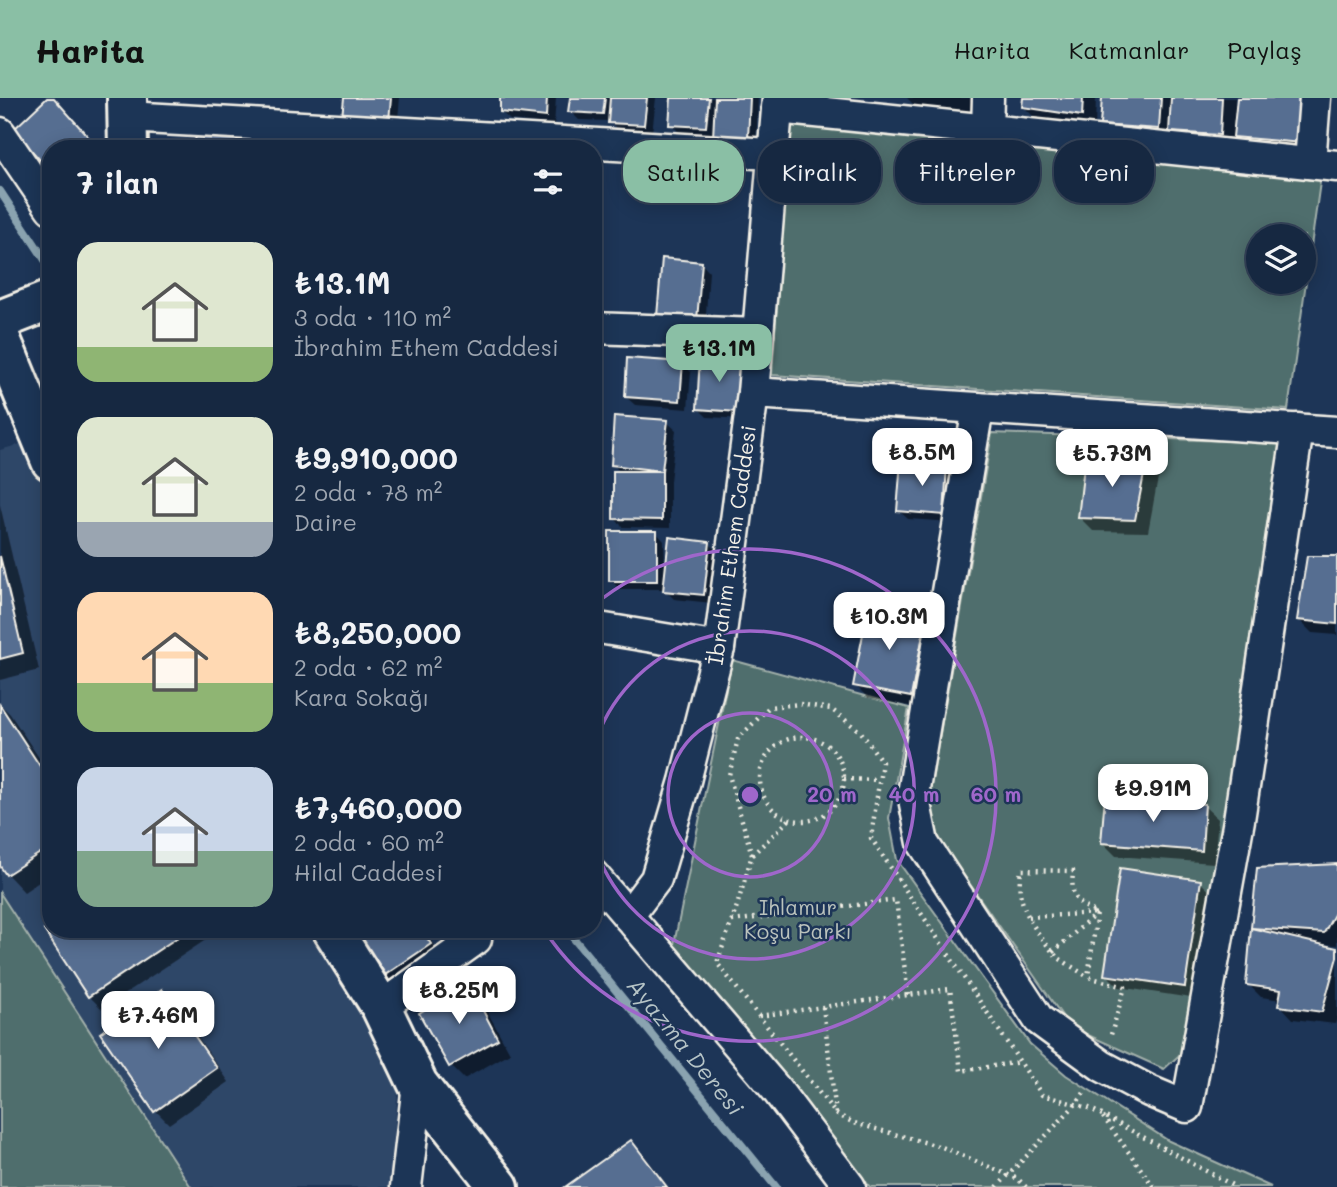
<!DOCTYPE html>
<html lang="tr">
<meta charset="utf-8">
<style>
:root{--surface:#162841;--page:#23344c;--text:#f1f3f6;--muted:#9ea6b1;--line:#35445a;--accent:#8abfa5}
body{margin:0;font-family:Mali,sans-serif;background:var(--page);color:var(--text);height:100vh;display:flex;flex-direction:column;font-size:26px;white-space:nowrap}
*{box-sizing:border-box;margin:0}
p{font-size:23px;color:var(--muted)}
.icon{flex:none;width:38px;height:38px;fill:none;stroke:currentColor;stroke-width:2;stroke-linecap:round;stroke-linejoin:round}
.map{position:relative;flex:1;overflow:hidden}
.drawer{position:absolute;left:42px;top:42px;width:560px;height:798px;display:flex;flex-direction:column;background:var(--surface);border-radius:28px;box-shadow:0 4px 18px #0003,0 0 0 2px var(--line)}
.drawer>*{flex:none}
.top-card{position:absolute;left:623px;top:42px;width:609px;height:63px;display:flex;gap:14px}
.controls{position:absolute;left:1246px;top:126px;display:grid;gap:14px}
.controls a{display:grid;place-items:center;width:70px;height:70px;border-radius:50%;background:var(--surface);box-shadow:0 4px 18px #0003,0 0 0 2px var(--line);font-size:35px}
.price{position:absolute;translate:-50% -60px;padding:0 16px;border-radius:14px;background:#fff;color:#222;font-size:23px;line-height:46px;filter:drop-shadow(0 2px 4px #0008)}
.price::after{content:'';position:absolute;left:50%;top:42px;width:21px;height:16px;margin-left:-10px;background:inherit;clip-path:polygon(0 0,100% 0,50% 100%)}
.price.current{background:var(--accent);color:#111}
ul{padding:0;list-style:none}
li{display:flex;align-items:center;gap:21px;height:175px;padding:0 35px}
li span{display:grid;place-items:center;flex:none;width:196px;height:140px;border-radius:21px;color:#555}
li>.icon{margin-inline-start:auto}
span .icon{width:84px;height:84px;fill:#fffc;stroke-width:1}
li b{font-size:30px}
h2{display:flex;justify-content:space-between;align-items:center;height:84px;padding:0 35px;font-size:30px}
.tag{padding:0 24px;border-radius:28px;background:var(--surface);box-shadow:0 4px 18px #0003,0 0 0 2px var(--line);font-size:24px;line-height:63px}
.tag.current{background:var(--accent);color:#111}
header{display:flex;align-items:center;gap:42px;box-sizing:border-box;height:98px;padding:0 35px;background:var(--accent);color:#111}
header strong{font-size:33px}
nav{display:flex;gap:38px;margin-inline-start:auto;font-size:24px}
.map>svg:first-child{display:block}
.built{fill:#2e4668}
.green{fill:#506e6d;stroke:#a2b0aa;stroke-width:2;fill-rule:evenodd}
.shadow{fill:#0007}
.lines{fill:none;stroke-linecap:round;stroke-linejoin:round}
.stream{stroke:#8aa3b0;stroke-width:8}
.building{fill:#576e91;stroke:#f4f1e8;stroke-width:2}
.street-casing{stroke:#f4f1e8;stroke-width:35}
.secondary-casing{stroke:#f4f1e8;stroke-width:44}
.path{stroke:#f4f1e8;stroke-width:4.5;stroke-dasharray:2 5;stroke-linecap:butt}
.street{stroke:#1d3557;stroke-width:30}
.secondary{stroke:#1d3557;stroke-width:38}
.ring{fill:none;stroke:#9f67cb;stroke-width:3.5}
.labels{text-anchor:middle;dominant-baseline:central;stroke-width:5;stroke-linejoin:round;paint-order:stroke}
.street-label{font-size:21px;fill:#f4f1e8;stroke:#1d3557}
.park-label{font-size:21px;fill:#bbc3bd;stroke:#1d3557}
.water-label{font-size:23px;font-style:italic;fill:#b6c4c7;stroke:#1d3557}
.centre{fill:#9f67cb;stroke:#1d3557;stroke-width:3.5}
.ring-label{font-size:21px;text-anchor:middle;font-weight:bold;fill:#9f67cb;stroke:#1d3557;stroke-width:5;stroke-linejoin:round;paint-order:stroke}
</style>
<header>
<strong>Harita</strong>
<nav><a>Harita</a><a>Katmanlar</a><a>Paylaş</a></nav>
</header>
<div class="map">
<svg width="1337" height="1089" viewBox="0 0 1337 1089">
<rect width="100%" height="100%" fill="#1d3557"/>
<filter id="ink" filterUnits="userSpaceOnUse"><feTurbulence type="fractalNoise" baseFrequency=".0143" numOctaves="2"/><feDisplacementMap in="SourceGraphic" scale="14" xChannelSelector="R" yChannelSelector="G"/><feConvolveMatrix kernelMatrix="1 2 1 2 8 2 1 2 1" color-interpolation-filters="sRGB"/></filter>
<g filter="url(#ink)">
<polygon class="built" points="24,345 51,403 51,831 306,831 399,977 390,1089 191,1089 0,795 0,352"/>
<g class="green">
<path d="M790 20 1321 77 1288 312 772 277ZM1258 138H1304V184H1258Z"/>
<polygon points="992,335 1285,345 1186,951 1164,971 1070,929 941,745 928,705"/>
<polygon points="732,562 909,610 889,720 897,762 1030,946 1066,977 1169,1043 1271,1089 870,1089 673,851"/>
<polygon points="0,795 191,1089 0,1089"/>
</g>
<g class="shadow">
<polygon points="345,0 400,0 397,31"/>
<polygon points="502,0 556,0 554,27 510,22 501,14"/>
<polygon points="572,0 656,0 652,35 619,33 609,23 579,22 570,13"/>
<polygon points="672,0 758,0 756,49 714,37 680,35 671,26"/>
<polygon points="907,0 973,0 972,13 916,9"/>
<polygon points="1024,0 1096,0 1095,31 1037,22 1024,9"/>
<polygon points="1104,0 1235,0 1235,11 1238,12 1239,0 1315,57 1248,52 1233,37 1232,50 1184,47 1172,36 1172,44 1115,39 1102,26"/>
<polygon points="242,34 255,47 255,51 197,51"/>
<polygon points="305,42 313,51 261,51"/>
<polygon points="593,87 597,88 605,96 601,146 593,145"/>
<polygon points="701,165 709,174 705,229 668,226"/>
<polygon points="741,263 746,321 707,319 698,310"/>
<polygon points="682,266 691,274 688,311 635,307 626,299"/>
<polygon points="667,324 676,332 670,383 670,430 623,429 615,421 621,375 613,366"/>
<polygon points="1146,362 1159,375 1148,434 1093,433 1080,420"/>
<polygon points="947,367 955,376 952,424 908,421 899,413"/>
<polygon points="0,407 39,572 0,582"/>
<polygon points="656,434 664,443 665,471 667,471 709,445 718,454 712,505 674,501 664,491 619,491 611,482"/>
<polygon points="1337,460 1337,537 1312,535 1299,522"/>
<polygon points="925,523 938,536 924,611 868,600 855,587"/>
<polygon points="0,606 10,616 51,678 51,776 24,794 7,776 0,765"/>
<polygon points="1204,708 1218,721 1214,765 1116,758 1103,745"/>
<polygon points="1337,768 1337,847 1324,846 1323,848 1337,852 1337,920 1335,926 1293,921 1280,907 1281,902 1261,899 1248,886 1258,772"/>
<polygon points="1200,784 1214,797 1198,901 1119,889 1106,876"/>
<polygon points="51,831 222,831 102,911 89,898"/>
<polygon points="349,831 424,831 443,860 393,893"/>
<polygon points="468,889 481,902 510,955 464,981 451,968"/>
<polygon points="162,893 175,906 229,984 169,1026 156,1013"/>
<polygon points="631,1044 644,1057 668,1089 568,1089"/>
</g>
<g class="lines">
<g class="stream">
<polyline points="0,93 51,171"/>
<polyline points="566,831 776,1089"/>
</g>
</g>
<g class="building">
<polygon points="47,0 54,0 99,51 51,51 51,74 13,32"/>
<polygon points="344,0 391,0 389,23 342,19"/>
<polygon points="500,0 547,0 546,19 500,14"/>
<polygon points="570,0 605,0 603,16 568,14"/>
<polygon points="610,0 647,0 644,27 608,25"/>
<polygon points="671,0 709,0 706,29 669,27"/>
<polygon points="715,0 750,0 748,41 713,40"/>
<polygon points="1023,0 1083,0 1082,18 1022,9"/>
<polygon points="1102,0 1161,0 1159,31 1100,27"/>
<polygon points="1171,0 1222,0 1220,37 1169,34"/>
<polygon points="1237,0 1306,0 1302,45 1233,39"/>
<polygon points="196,29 243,32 241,51 195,51"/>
<polygon points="263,31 306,40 303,51 259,51"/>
<polygon points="324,40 357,43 356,51 323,51"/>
<polygon points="662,160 702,164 697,222 657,218"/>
<polygon points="700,258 742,262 738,314 697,311"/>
<polygon points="627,260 683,264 680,303 625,299"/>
<polygon points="614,318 668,322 662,373 611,367"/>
<polygon points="1147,361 1135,422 1078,420 1084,368 1099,363"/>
<polygon points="901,362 947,366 944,417 897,413"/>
<polygon points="613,373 662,373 662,422 613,421"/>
<rect x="609" y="433" width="48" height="50"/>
<polygon points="669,439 710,444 704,497 663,493"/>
<polygon points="0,458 23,555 0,561"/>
<polygon points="1307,458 1337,458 1337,526 1297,522"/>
<polygon points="868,510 926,521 911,599 853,588"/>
<polygon points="0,607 51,685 51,748 6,777 0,768"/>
<polygon points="1105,698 1205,706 1202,753 1101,745"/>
<polygon points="1337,766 1337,811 1324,835 1251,830 1257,770"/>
<polygon points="1120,770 1201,782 1185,889 1104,877"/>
<polygon points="51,828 51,831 190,831 88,899 44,832"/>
<polygon points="1251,830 1337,850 1337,859 1322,914 1278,908 1281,892 1246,887"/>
<polygon points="347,831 421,831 431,846 379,881"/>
<polygon points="469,886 498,941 449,969 419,915"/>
<polygon points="162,891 217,970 154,1014 100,935"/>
<polygon points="631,1042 667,1089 565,1089"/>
</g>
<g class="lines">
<defs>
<g id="street">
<polyline points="777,10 1337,68"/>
<polyline points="127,19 773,56"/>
<polyline points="987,32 988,0"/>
<polyline points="0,35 51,110"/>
<polyline points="1310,65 1315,0"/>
<polyline points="593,230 758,236"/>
<polyline points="753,295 1337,334"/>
<polyline points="978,310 913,696 923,745 1039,922 1102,968 1149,993 1187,1009 1239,722 1298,331"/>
<polyline points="593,529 719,550"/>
<polyline points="593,777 776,991 850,1089"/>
<polyline points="628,818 656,781 685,683 719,550 753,295 778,0"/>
<polyline points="381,909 476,841"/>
<polyline points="406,1089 418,986"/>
</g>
<g id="secondary">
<polyline points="127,0 128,51"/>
<polyline points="0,222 51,202"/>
<polyline points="0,239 51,363"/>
<polyline points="332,831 381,909 418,986 499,1089"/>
</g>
</defs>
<use href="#street" class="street-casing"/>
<use href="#secondary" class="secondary-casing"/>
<g class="path">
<circle cx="802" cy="681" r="42"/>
<polyline points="844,681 879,682"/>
<polyline points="752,757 789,722"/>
<polyline points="1029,819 1097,815 1088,879"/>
<polyline points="732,823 896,802 908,897"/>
<path d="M1053 854 1097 815C1073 803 1071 799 1073 773L1021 772C1020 779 1019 788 1020 795 1025 820 1041 840 1057 859L1088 879 1125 889 1110 940"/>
<polyline points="823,909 836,1016"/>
<polyline points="759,918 950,891 961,973 1020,964"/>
<polyline points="1103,1019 1154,1089"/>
<polyline points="997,1089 1076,1006 1086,992"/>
<polyline points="1026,1089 1018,1081 942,1049 854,1025 836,1016 717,865 737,808 752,757 729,677 738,641 769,609 800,606 831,611 861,634 882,664 871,740 1042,997 1089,1010 1236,1089"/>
</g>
<use href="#street" class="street"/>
<use href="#secondary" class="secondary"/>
</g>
</g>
<g class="ring">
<circle cx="750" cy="697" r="82"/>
<path d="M594 648A164 164 0 1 1 594 746"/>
<path d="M594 507A246 246 0 1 1 545 833"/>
</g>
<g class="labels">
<g class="street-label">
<text transform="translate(731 447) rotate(-82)">İbrahim Ethem Caddesi</text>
</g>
<g class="park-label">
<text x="798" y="808">Ihlamur<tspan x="798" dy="24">Koşu Parkı</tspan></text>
</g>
<g class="water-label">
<text transform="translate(686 948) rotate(51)">Ayazma Deresi</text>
</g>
</g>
<circle cx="750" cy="697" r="10" class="centre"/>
<g class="ring-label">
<text x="832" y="704">20 m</text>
<text x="914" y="704">40 m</text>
<text x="996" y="704">60 m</text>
</g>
</svg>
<div class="controls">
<a><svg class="icon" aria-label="layers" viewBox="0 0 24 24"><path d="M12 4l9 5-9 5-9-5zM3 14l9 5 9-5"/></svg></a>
</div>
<b class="price current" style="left:719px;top:286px">₺13.1M</b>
<b class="price" style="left:922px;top:390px">₺8.5M</b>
<b class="price" style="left:1112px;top:391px">₺5.73M</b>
<b class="price" style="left:889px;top:554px">₺10.3M</b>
<b class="price" style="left:1153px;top:726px">₺9.91M</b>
<b class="price" style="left:459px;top:928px">₺8.25M</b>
<b class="price" style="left:158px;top:953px">₺7.46M</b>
<div class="top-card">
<a class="tag current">Satılık</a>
<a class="tag">Kiralık</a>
<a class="tag">Filtreler</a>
<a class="tag">Yeni</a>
</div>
<section class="drawer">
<h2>7 ilan<svg class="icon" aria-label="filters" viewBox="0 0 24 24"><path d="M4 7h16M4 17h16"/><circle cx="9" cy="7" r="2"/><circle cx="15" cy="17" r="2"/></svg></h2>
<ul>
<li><span style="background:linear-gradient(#dfe7d0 75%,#8fb573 0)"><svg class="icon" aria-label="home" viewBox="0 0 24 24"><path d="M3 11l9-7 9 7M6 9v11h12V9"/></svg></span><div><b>₺13.1M</b><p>3 oda · 110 m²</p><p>İbrahim Ethem Caddesi</p></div></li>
<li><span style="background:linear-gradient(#dfe7d0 75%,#9aa5b1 0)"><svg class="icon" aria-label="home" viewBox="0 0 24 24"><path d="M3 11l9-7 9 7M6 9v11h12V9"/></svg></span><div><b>₺9,910,000</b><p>2 oda · 78 m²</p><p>Daire</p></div></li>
<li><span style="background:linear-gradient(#ffd9b3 65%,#8fb573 0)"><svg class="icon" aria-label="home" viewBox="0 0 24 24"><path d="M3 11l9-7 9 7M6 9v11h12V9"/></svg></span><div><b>₺8,250,000</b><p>2 oda · 62 m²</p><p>Kara Sokağı</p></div></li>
<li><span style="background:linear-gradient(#c9d6e8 60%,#7fa58c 0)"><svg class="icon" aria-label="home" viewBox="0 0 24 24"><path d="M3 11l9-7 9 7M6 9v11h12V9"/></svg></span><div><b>₺7,460,000</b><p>2 oda · 60 m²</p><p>Hilal Caddesi</p></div></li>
</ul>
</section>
</div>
